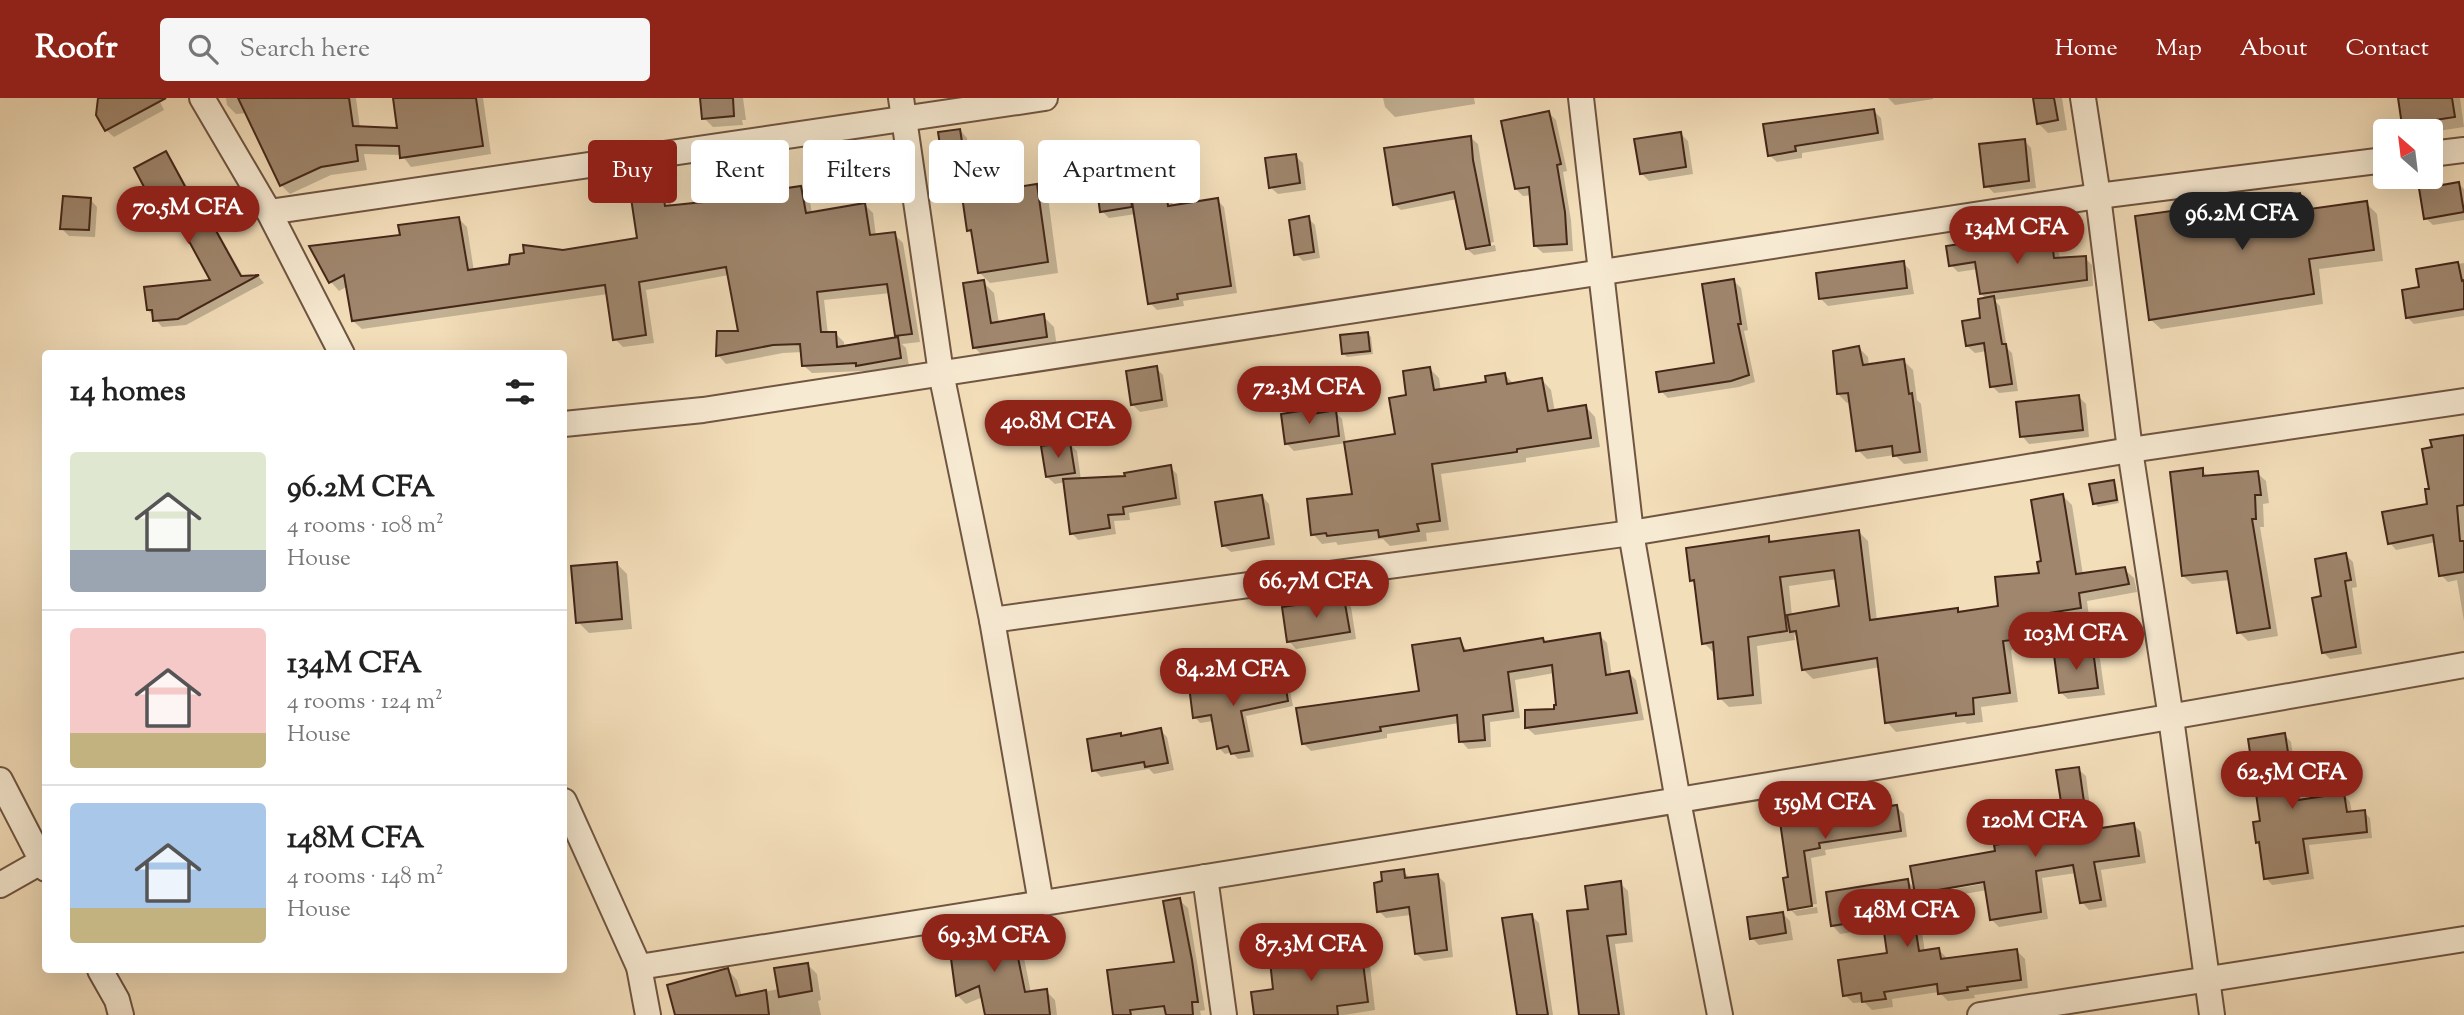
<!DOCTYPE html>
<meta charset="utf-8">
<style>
:root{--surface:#fff;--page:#f6f6f6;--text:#222;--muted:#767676;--line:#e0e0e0;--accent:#8f2418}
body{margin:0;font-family:"Sorts Mill Goudy",serif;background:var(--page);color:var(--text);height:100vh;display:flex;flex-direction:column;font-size:26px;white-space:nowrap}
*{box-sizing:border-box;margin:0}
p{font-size:23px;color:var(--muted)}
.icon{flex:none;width:38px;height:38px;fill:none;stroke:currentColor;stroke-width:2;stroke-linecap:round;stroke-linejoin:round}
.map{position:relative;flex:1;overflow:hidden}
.drawer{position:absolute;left:42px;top:252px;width:525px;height:623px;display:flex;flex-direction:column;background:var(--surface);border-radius:7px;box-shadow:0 7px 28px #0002}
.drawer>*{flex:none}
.hud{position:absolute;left:588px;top:42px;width:665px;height:63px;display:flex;gap:14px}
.needle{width:46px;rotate:332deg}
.buttons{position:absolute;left:2373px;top:21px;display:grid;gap:14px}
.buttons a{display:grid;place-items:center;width:70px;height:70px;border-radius:7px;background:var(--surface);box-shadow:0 7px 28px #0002;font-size:35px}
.price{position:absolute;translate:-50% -60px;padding:0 16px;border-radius:24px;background:var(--accent);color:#fff;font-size:23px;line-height:46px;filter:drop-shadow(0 2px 4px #0008)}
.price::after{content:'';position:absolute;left:50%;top:42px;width:21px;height:16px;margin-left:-10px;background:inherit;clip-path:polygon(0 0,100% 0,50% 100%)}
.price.on{background:#222;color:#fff}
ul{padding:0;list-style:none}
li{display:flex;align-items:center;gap:21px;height:175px;padding:0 28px}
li+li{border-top:2px solid var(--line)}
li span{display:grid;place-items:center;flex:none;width:196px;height:140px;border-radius:7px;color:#555}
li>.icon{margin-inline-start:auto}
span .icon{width:84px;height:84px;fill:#fffc;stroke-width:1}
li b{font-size:30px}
h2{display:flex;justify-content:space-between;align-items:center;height:84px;padding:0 28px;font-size:30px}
.pill{padding:0 24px;border-radius:7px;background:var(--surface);box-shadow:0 7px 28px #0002;font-size:24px;line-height:63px}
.pill.on{background:var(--accent);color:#fff}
header{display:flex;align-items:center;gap:42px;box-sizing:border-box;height:98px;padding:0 35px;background:var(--accent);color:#fff}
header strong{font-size:33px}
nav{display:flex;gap:38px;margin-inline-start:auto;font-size:24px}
.search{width:490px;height:63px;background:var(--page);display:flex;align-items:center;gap:18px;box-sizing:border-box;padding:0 24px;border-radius:7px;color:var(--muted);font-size:26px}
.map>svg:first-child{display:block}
.shadow{fill:#0003;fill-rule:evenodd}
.building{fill:#9f866d;stroke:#452719;stroke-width:2}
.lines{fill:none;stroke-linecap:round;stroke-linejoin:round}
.minor-casing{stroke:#705541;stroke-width:28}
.minor{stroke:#f7ead2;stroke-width:24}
</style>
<header>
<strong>Roofr</strong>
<div class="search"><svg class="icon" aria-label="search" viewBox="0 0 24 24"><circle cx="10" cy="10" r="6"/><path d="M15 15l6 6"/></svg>Search here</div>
<nav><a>Home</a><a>Map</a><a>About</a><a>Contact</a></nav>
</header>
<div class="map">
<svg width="2464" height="917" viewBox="0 0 2464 917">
<rect width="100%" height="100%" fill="#f3deba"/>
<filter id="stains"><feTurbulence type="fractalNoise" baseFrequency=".00286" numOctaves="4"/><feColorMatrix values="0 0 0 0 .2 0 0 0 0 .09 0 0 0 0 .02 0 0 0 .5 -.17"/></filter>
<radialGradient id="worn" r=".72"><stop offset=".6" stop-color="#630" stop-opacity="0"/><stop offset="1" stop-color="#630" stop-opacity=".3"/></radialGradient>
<g class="shadow">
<polygon points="99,0 158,0 164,12 114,39 106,32"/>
<polygon points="226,0 356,0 360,30 399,31 395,0 483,0 491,56 411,69 402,57 364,56 367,72 331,77 290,96 281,87 247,15 236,16 227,7"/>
<polygon points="702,0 743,0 746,22 742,22 743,27 713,29 704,20"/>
<polygon points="1383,0 1474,0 1475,6 1395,19 1385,9"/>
<polygon points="1888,0 1933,0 1933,1 1895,7"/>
<polygon points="2035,0 2062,0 2067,32 2048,35 2038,25"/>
<polygon points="2400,0 2460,0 2464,29 2431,34 2411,33 2404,26"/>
<polygon points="1874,13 1881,20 1884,42 1802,55 1802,60 1777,64 1769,57"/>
<polygon points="1549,15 1556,22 1567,73 1563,74 1571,122 1573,153 1543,155 1535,148 1532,97 1523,98 1516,91"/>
<polygon points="960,32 967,40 976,98 1037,88 1048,99 1058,175 990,185 979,174 973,136 969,132 963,97 956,98 949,91"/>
<polygon points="1681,36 1688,43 1693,76 1649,83 1641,75"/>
<polygon points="1471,40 1478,46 1494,144 1470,149 1470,152 1495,147 1496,153 1474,157 1467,151 1457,101 1401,112 1394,106"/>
<polygon points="2024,42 2031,50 2036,90 1994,95 1987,88"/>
<polygon points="882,46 889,52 891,81 886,82 887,101 872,102 866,96"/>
<polygon points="165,55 172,62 196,105 198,104 205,111 244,180 259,179 264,185 186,227 162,229 148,212 213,183 170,104 160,110 153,103"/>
<polygon points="1295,58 1303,65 1306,92 1278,96 1270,89"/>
<path d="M775 66 784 74 787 92 800 90 809 98 812 115 865 107 873 115 876 138 894 136 903 145 920 244 902 246 906 250 909 268 866 275 864 273 812 275 803 267V254L783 255 726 266 718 257 740 235 729 177 646 192 654 245 623 249 615 241 608 196 362 231 353 223 348 188 339 193 331 184 312 149 402 139 459 121 467 129 474 173 510 167 563 154 639 141 663 97 671 105 672 109 705 105 720 88ZM891 195 897 238 900 241 844 250V244L835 235 828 236 824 202Z"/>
<polygon points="1127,80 1134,87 1136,98 1165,93 1172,100 1173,109 1217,102 1224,109 1237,195 1183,203 1184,208 1157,212 1150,205 1136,116 1109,120 1102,113"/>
<polygon points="2440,82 2445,88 2459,86 2464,91 2464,122 2433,127 2426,120"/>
<polygon points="2300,97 2310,108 2311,113 2366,105 2377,116 2383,163 2319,171 2323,206 2161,231 2150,221"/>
<polygon points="90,101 97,109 95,139 69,138 62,131"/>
<polygon points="1308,120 1315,127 1320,160 1303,163 1296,156"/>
<polygon points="1986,144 1992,151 2052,144 2058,151 2060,161 2085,160 2092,167 2093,188 1994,202 2000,208 2007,250 2012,255 2018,293 1999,295 1992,288 1987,253 1975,255 1967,248 1982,222 1987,201 1981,196 1978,171 1958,174 1951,167"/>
<polygon points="1903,165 1910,172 1914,196 1828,208 1821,201"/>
<polygon points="2464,165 2464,218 2414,226 2407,219 2421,191 2418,172"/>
<polygon points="1734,183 1741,190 1748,232 1744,233 1755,284 1739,289 1668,300 1661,293 1716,266"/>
<polygon points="983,184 994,195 999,225 1043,218 1054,229 1057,249 986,261 975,250"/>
<polygon points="1368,236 1371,239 1373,256 1347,259 1344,256"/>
<polygon points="1859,250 1868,259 1869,268 1904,263 1913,272 1917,302 1921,306 1928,363 1904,366 1895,357 1867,361 1858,352 1851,304 1847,305 1838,296"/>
<polygon points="1156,270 1163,277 1168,309 1140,314 1133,307"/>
<polygon points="1429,270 1439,280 1441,293 1488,286 1505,277 1514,286 1542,282 1551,292 1555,314 1586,309 1595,319 1600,349 1526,360 1526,364 1441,376 1449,432 1426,435 1427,443 1390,448 1383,441 1338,447 1336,444 1322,446 1313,436 1354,398 1397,337 1408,299"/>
<polygon points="2079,299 2086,306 2089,339 2029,346 2022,338"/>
<polygon points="1311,313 1315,317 1335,314 1342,321 1346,345 1294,353 1287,346"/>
<polygon points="2464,338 2464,523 2457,482 2448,484 2441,477 2436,444 2396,452 2390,445 2429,408 2431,392"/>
<polygon points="1069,346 1077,353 1081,382 1127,380 1170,369 1177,376 1181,407 1129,415 1130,422 1114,423 1116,436 1078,442 1072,435 1065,384 1055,386 1047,379"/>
<polygon points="2202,372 2209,380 2257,375 2266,383 2269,405 2263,406 2264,429 2260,429 2278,538 2248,543 2239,534 2230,482 2192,486 2183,478"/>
<polygon points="2113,383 2116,387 2119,405 2098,409 2095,405"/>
<polygon points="1262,398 1269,406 1275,447 1231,454 1223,447"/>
<path d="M2063 398 2072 407 2083 477 2124 471 2134 480 2137 494 2087 503 2089 519 2051 524 2054 546 2011 552 2018 604 1981 609 1983 624 1967 626 1965 624 1896 634 1887 624 1880 569 1813 581 1803 571 1799 541 1794 536 1795 542 1757 548 1762 606 1729 609 1720 600 1716 554H1713L1704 545 1696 487 1691 482 1768 439 1774 445 1859 434 1868 443 1877 523 1957 512 1960 515 2000 510 2041 476ZM1837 481 1841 510 1792 518 1789 488Z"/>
<polygon points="2346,457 2353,464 2357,489 2352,490 2362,556 2330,561 2323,554 2323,499"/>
<polygon points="616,465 627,476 632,531 589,535 578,524"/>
<polygon points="1344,501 1351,509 1356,541 1296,551 1289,543"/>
<polygon points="1599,537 1607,545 1612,578 1629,575 1636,582 1644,622 1535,637 1527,630 1556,612 1558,608 1554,575 1515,582 1520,620 1490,624 1491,649 1468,651 1461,643 1460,625 1387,636 1387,640 1311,653 1303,645 1421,595 1459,542 1468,554 1543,542 1546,545"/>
<polygon points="2093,553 2100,561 2105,597 2068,601 2060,594"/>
<polygon points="1233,582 1238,587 1284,587 1290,593 1293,608 1246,618 1254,659 1238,661 1232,654 1225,656 1219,650 1214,623 1200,625 1195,619"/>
<polygon points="1160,632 1167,639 1174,672 1154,676 1149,671 1101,679 1094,672 1120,637 1122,639"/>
<polygon points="2285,637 2291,644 2300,703 2344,697 2350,704 2352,715 2364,714 2370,720 2372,740 2309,747 2314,781 2272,787 2266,780 2261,747 2257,744"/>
<path d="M2078 671 2086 678 2093 733 2134 727 2141 734 2146 765 2101 772 2107 809 2089 812 2082 804 2076 775 2042 780 2048 821 1999 829 1991 821 1987 792 1924 803 1916 795 1925 854 1939 852 1948 861 2017 853 2025 861 2028 890 1974 897 1975 900 1948 903 1939 894 1892 901 1893 909 1872 912 1864 904 1853 905 1845 897 1889 856 1885 829 1840 836 1832 827 1908 783 1916 792 1997 755 2067 738ZM1993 781V784L1920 797V793Z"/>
<polygon points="1897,709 1904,716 1907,739 1825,752 1826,757 1811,760 1817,806 1793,809 1793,813 1817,809 1818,815 1797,818 1790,811 1790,780 1813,714 1820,720"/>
<polygon points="1403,773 1410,780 1438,778 1445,785 1453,859 1424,863 1416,856 1411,817 1386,820 1379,813 1384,785"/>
<polygon points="1620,785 1628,793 1633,844 1615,846 1625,917 1580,917 1590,813"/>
<polygon points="1179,802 1188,810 1205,912 1200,913 1201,917 1113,917 1109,874 1176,865"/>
<polygon points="1783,816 1790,823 1793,842 1759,847 1752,840"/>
<polygon points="1532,818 1539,825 1553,917 1519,917"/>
<polygon points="1011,831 1020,840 1031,895 1046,893 1055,902 1057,917 987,917 983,899 966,906 957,897"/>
<polygon points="1327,848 1336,857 1336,862 1361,859 1370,867 1375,912 1344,917 1255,917 1275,893"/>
<polygon points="808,867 817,876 821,902 818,903 821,917 677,917 728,872 737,882 742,898 779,891"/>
</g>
<g class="building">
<polygon points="98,0 166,0 105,33 96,17"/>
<polygon points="238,0 349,0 353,28 397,30 393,0 476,0 483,48 400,60 399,48 356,47 358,63 321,69 280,88"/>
<polygon points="700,0 733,0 734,18 702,21"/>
<polygon points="2033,0 2054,0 2058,22 2037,26"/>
<polygon points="2398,0 2452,0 2455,19 2402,27"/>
<polygon points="1874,11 1878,35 1795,48 1796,53 1768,58 1763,26"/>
<polygon points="1549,13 1561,66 1557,67 1565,114 1567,146 1534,148 1529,89 1515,91 1501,23"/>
<polygon points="960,31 969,88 947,92 938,34"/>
<polygon points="1681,34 1686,69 1640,76 1634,41"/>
<polygon points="1471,38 1473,62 1490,147 1466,151 1454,94 1393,107 1384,50"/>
<polygon points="2025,41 2029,83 1984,89 1979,46"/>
<polygon points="883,44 886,76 881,76 882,95 864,96 860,46"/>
<polygon points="166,53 194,105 199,102 241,178 259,177 178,221 153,223 152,212 147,212 144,189 210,182 164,97 152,104 134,70"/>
<polygon points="1296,56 1300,85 1269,90 1265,60"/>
<polygon points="776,64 780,91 801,88 806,115 865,105 870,137 895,134 912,236 895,238 887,186 817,194 821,234 836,234 837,249 898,239 901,260 856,268 856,265 802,268 800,246 773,247 716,258 717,233 738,233 726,169 639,184 646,237 613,242 605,187 352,223 344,177 329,185 309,148 400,137 398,127 459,119 468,172 509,166 510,157 524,155 523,147 563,152 637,140 631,100 663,95 665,108 703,104 701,89 718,87 716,74"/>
<polygon points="1128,78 1132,109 1100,114 1096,83"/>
<polygon points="2441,81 2442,87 2459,84 2464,114 2424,121 2418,84"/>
<polygon points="1037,86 1048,164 978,175 971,132 967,133 962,98"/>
<polygon points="1166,91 1168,108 1218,100 1231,188 1177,196 1178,201 1148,206 1131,97"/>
<polygon points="2300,95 2303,112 2367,103 2374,152 2309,161 2314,196 2149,222 2135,118"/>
<polygon points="63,98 91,100 89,132 60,131"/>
<polygon points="1309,118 1314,154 1294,157 1289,122"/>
<polygon points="1986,142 1988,151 2052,143 2054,160 2086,158 2087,182 1980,196 1975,164 1949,168 1946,148"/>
<polygon points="1904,163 1907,190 1819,201 1816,175"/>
<polygon points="2458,164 2462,183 2464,182 2464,211 2406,220 2402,192 2419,189 2416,171"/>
<polygon points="1734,181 1741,226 1738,226 1749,277 1731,283 1659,294 1656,274 1714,265 1702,186"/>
<polygon points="984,182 991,225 1044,216 1047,239 973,250 963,185"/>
<polygon points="1994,198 2002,246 2006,246 2012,286 1990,289 1984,245 1966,248 1962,223 1980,220 1978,201"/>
<polygon points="1368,234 1370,253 1342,256 1340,237"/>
<polygon points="1859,248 1863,267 1904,261 1909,296 1912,295 1920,354 1893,358 1892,348 1856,353 1848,295 1837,296 1833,253"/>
<polygon points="1157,268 1162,302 1131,307 1126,273"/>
<polygon points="1430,269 1434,292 1486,284 1485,278 1505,275 1507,286 1542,280 1548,313 1586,307 1591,340 1517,351 1517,354 1432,366 1440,423 1417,426 1419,433 1379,439 1378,432 1327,438 1326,435 1311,437 1307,401 1352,396 1344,344 1395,336 1389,300 1406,297 1403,273"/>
<polygon points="2079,297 2083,332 2020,339 2016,304"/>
<polygon points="1312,311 1312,316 1336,312 1339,338 1285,346 1281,316"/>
<polygon points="2464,337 2464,407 2457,408 2460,443 2464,443 2464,474 2439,478 2433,437 2388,446 2382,414 2427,406 2425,391 2429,391 2422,351 2432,349 2430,342"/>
<polygon points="1070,344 1075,375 1046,379 1041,348"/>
<polygon points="1171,367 1176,400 1123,409 1124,416 1108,417 1110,430 1070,436 1063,381 1125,378 1124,375"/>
<polygon points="2203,370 2203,378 2258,373 2261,397 2255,397 2256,421 2252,421 2270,530 2237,535 2227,473 2182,478 2170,374"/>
<polygon points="2114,382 2117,402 2093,406 2089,386"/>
<polygon points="2063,396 2076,476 2125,469 2129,486 2079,495 2081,510 2042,516 2045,538 2003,543 2010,595 1973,600 1974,616 1956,618 1956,615 1885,625 1877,560 1802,572 1796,533 1790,534 1787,517 1839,508 1834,472 1780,479 1787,533 1748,539 1753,597 1718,601 1713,544 1702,546 1694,482 1690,483 1686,450 1769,438 1769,444 1859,432 1870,522 1958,510 1958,514 1998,508 1995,479 2039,475 2037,464 2041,463 2031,402"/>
<polygon points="1262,397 1269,440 1222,448 1215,404"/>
<polygon points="2346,455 2351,482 2345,483 2356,549 2322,555 2312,500 2321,498 2315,461"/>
<polygon points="617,464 622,521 576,525 571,468"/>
<polygon points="1344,500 1350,534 1287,544 1282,509"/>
<polygon points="1600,535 1606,577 1629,573 1637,615 1525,630 1525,612 1554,611 1554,607 1556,607 1552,567 1508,574 1513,613 1483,617 1485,642 1459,644 1457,617 1380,629 1381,633 1302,646 1296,610 1419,593 1412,547 1460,540 1464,553 1543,540 1544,544"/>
<polygon points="2093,552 2098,590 2059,595 2054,557"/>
<polygon points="1233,581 1234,586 1285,585 1288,603 1241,613 1249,653 1231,656 1228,648 1217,651 1211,617 1193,620 1189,588"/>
<polygon points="1161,630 1168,665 1145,669 1144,664 1092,673 1087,641 1121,635 1121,638"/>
<polygon points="2285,635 2295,699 2298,698 2298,702 2344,695 2347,714 2365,712 2367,734 2303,741 2308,775 2264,781 2259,744 2256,745 2253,724 2260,723 2248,641"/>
<polygon points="2079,669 2088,732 2134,725 2139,758 2094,764 2101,802 2080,805 2073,767 2036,773 2041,814 1990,822 1984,784 1915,796 1910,768 1995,753 1994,747 2066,736 2056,672"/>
<polygon points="1897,707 1901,733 1819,745 1820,750 1804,753 1812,808 1788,812 1783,780 1788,779 1779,717 1814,712 1815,719"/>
<polygon points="1404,771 1405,780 1438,776 1447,852 1415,856 1409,809 1377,814 1374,785 1382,783 1381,774"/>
<polygon points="1908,781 1919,853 1939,850 1941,861 2017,851 2021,882 1967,889 1968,892 1938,896 1937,886 1884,894 1886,901 1862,904 1861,895 1843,898 1838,862 1887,855 1882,820 1831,828 1826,794"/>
<polygon points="1621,783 1626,836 1607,838 1619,917 1579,917 1567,813 1588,811 1585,788"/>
<polygon points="1180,800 1192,862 1198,904 1192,904 1193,917 1166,917 1164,908 1130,912 1131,917 1113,917 1107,872 1174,864 1163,803"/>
<polygon points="1783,814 1786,835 1750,841 1747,819"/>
<polygon points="1532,816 1548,917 1517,917 1502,820"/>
<polygon points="1012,830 1025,894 1047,891 1050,917 985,917 979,888 956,898 948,838"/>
<polygon points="1328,847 1330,861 1362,857 1368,904 1337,908 1338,917 1254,917 1251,894 1273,891 1269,854"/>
<polygon points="808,865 812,893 779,899 774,870"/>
<polygon points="728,870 736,898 766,892 769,917 675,917 667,887"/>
</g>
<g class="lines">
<defs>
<g id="minor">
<polyline points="202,0 269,114 342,256"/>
<polyline points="901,0 941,275 992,522 1041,805"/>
<polyline points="1581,0 1631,435 1678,703 1720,917"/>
<polyline points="2083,0 2098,98 2130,352 2171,620 2212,917"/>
<polyline points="2431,56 2464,52"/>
<polyline points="269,114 1045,0"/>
<polyline points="564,326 703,312 2098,98 2385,62"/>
<polyline points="992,522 1631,435 2130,352 2464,303"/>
<polyline points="0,682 46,771"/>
<polyline points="564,703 639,869 648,917"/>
<polyline points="1205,779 1224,917"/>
<polyline points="0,787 46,761"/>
<path d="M639 869C1248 773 1857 676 2464 567"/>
<polyline points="100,872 117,902 121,917"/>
<polyline points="1980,917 2464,841"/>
</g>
</defs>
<use href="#minor" class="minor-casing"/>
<use href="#minor" class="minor"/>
</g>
<rect width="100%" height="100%" filter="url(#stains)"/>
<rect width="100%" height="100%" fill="url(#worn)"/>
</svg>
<div class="buttons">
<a><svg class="needle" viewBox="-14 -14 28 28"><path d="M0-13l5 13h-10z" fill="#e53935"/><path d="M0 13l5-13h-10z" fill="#767676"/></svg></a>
</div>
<b class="price" style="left:188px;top:148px">70.5M CFA</b>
<b class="price on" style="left:2242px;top:154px">96.2M CFA</b>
<b class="price" style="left:2017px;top:168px">134M CFA</b>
<b class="price" style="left:1309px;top:328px">72.3M CFA</b>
<b class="price" style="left:1058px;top:362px">40.8M CFA</b>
<b class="price" style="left:1316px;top:522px">66.7M CFA</b>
<b class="price" style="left:2076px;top:574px">103M CFA</b>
<b class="price" style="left:1233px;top:610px">84.2M CFA</b>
<b class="price" style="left:2292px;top:713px">62.5M CFA</b>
<b class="price" style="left:1825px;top:743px">159M CFA</b>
<b class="price" style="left:2035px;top:761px">120M CFA</b>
<b class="price" style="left:1907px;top:851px">148M CFA</b>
<b class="price" style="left:994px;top:876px">69.3M CFA</b>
<b class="price" style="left:1311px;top:885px">87.3M CFA</b>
<div class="hud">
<a class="pill on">Buy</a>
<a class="pill">Rent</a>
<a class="pill">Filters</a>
<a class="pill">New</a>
<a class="pill">Apartment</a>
</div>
<section class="drawer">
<h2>14 homes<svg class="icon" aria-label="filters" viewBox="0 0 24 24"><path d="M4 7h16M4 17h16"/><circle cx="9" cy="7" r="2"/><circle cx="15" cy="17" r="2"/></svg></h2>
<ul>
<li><span style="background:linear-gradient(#dfe7d0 70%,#9aa5b1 0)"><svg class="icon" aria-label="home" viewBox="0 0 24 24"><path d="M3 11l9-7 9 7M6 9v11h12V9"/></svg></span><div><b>96.2M CFA</b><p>4 rooms · 108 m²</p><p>House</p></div></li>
<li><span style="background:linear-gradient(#f6c9c9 75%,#c2b280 0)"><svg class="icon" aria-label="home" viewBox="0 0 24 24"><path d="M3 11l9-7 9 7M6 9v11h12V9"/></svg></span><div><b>134M CFA</b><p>4 rooms · 124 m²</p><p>House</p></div></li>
<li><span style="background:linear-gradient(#a9c7e8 75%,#c2b280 0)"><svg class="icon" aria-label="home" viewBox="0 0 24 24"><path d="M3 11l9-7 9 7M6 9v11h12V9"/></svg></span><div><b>148M CFA</b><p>4 rooms · 148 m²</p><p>House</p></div></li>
</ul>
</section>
</div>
